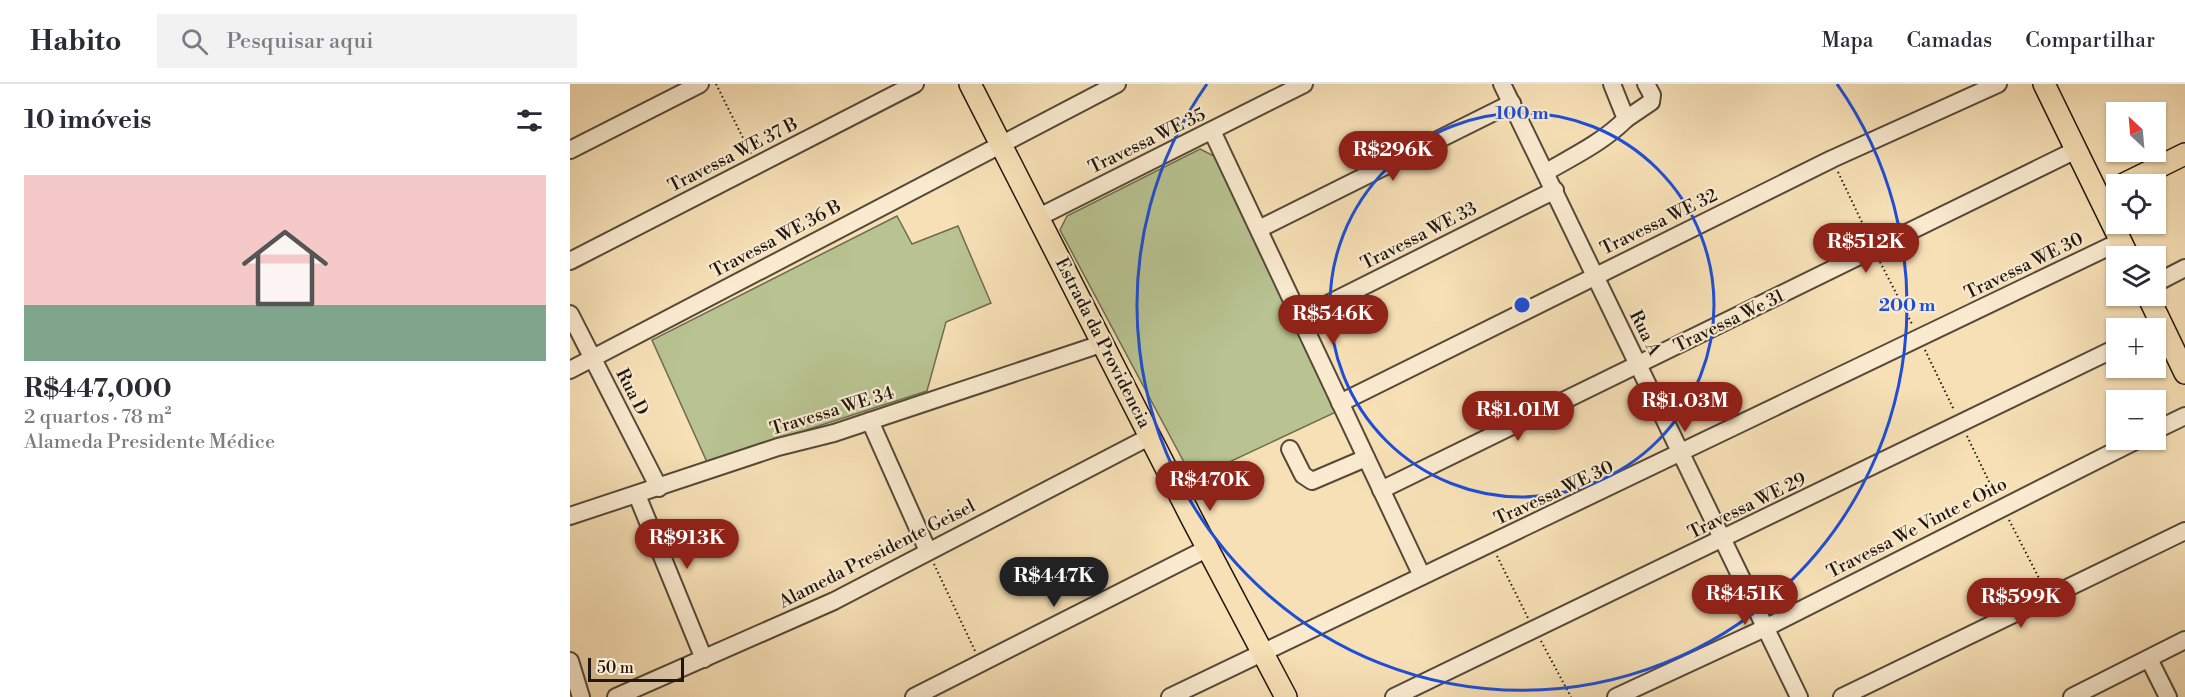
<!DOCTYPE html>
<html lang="pt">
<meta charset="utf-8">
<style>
:root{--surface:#fff;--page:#f2f2f3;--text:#2b2b33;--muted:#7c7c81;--line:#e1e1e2;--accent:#8f2418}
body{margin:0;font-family:"Libre Bodoni",serif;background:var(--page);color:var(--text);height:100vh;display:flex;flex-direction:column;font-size:22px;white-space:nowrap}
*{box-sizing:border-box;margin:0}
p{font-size:20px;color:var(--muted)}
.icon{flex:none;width:33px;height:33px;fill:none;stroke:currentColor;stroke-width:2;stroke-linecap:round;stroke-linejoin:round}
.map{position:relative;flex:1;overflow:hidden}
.side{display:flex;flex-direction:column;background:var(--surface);width:570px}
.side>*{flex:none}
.needle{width:39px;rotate:334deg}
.controls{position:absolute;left:1536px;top:18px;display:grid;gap:12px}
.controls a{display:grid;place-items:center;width:60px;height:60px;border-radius:0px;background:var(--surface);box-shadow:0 2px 4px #0004;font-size:30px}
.scale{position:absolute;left:18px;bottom:15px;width:96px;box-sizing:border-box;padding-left:6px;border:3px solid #1f170e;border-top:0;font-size:16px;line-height:21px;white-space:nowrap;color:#1f170e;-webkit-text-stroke:4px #faebd0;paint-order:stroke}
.price{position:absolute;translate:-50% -51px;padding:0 14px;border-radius:21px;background:var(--accent);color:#fff;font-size:20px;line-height:39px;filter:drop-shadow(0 2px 3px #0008)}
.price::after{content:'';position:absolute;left:50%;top:36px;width:18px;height:14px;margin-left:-9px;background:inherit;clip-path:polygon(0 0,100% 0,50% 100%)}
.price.selected{background:#222;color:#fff}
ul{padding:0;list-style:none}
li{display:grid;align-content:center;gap:12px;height:318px;padding:0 24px}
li+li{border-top:2px solid var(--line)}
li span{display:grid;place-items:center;height:186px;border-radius:0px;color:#555}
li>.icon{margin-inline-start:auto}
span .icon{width:108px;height:108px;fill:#fffc;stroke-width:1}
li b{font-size:26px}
h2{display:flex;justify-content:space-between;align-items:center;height:72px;padding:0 24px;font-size:26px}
header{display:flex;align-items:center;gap:36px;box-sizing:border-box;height:84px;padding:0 30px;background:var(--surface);border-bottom:2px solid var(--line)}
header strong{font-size:28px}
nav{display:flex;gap:33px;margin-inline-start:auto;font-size:21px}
.search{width:420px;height:54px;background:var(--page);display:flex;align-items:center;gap:15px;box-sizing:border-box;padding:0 21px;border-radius:0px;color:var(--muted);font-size:22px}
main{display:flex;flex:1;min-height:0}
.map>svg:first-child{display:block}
.green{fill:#b8c391;stroke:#6c6d50;stroke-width:1.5}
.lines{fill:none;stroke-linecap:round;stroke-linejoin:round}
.minor-casing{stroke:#554938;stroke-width:20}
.major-casing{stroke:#1f170e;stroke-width:24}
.path{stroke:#1f170e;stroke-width:2;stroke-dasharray:1.5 3;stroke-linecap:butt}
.minor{stroke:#faebd0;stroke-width:16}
.major{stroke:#f7e0b6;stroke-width:21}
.ring{fill:none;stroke:#1d4ed8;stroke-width:3}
.labels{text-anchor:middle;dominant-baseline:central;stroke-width:4.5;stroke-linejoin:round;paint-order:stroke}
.street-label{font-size:18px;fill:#1f170e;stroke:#faebd0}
.centre{fill:#1d4ed8;stroke:#faebd0;stroke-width:3}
.ring-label{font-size:18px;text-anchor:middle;font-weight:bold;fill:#1d4ed8;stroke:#faebd0;stroke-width:4.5;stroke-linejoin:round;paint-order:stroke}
</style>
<header>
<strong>Habito</strong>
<div class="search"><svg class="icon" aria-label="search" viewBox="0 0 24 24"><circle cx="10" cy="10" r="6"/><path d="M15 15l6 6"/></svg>Pesquisar aqui</div>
<nav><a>Mapa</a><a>Camadas</a><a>Compartilhar</a></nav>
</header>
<main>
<section class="side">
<h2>10 imóveis<svg class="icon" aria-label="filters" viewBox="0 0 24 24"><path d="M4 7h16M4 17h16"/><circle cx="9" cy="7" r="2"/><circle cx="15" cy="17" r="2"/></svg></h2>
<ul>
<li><span style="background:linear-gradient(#f6c9c9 70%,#7fa58c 0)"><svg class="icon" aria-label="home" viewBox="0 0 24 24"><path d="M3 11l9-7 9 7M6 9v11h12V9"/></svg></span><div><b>R$447,000</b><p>2 quartos · 78 m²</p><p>Alameda Presidente Médice</p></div></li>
</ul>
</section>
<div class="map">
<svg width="1615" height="613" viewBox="0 0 1615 613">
<rect width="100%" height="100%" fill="#f7e0b6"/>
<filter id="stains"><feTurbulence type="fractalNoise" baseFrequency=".00333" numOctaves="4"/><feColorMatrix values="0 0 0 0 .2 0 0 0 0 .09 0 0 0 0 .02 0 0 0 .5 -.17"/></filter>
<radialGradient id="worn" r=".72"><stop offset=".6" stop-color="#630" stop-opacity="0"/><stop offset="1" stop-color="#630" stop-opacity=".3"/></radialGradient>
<g class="green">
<polygon points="630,65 646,73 766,328 623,395 490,146 497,132"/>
<polygon points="327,132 342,160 388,142 421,219 376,238 357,307 137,378 82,256"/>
</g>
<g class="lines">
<defs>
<g id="minor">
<polyline points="932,0 1229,613"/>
<polyline points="1056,35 1081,18 1082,11 1076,0"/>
<polyline points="642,47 852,492"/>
<polyline points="0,66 130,0"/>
<path d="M976 88C1004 72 1033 58 1056 35L1042 0"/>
<polyline points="469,133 734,0"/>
<polyline points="689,145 942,19"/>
<polyline points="0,177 345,0"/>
<polyline points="1586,199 1615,184"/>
<polyline points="0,230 89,404"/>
<polyline points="730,234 985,106"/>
<polyline points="0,286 547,0"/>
<polyline points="770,319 1262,75 1428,0"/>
<polyline points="300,337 358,467"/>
<polyline points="1586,346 1615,332"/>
<polyline points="720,365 733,391 742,397 796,374"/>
<polyline points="811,406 1506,66"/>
<polyline points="67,411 134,575"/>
<polyline points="0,432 208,363 264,349 534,259"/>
<polyline points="1579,575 1598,613"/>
<polyline points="0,577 11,613"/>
<polyline points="46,613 264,517 581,352"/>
<polyline points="344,613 638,464"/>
<polyline points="600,613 1551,157"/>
<polyline points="824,613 1546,264"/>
<polyline points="1046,613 1195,544 1567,356"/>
<polyline points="1272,613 1615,447"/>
<polyline points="1502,613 1615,556"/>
</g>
<g id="major">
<polyline points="400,0 622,435 716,613"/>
<polyline points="1474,0 1558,172"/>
<polyline points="1554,100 1615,70"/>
<polyline points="1578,212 1615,289"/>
</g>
</defs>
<use href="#minor" class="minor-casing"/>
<use href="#major" class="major-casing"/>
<g class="path">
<polyline points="146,0 181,70"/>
<polyline points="1268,88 1298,151"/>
<polyline points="1310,178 1343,242"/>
<polyline points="1355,266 1384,326"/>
<polyline points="1397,352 1426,412"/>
<polyline points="1439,436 1472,500"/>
<polyline points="927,472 958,534"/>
<polyline points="364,480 405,567"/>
<polyline points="971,557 1001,613"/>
</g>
<use href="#minor" class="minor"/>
<use href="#major" class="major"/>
</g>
<g class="ring">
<circle cx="952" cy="221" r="192"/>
<path d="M1267 0A385 385 0 1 1 637 0"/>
</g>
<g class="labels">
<g class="street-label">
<text transform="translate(577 57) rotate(-26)">Travessa WE 35</text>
<text transform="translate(163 71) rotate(-27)">Travessa WE 37 B</text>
<text transform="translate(1089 138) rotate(-26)">Travessa WE 32</text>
<text transform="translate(849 152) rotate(-27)">Travessa WE 33</text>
<text transform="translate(206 155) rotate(-28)">Travessa WE 36 B</text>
<text transform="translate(1454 182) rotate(-26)">Travessa WE 30</text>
<text transform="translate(1159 237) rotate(-26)">Travessa We 31</text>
<text transform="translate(1075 249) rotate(63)">Rua A</text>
<text transform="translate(533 259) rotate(63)">Estrada da Providencia</text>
<text transform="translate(62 308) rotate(63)">Rua D</text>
<text transform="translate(262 327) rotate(-17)">Travessa WE 34</text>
<text transform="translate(984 409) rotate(-25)">Travessa WE 30</text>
<text transform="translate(1177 422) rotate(-26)">Travessa WE 29</text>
<text transform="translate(1347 444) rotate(-27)">Travessa We Vinte e Oito</text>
<text transform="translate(307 470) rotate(-27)">Alameda Presidente Geisel</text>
</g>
</g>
<circle cx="952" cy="221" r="9" class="centre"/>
<g class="ring-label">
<text x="952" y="35">100 m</text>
<text x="1337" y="227">200 m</text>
</g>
<rect width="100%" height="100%" filter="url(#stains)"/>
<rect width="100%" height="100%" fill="url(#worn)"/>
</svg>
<div class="controls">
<a><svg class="needle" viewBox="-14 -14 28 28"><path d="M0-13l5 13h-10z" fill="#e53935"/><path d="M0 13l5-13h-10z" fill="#7c7c81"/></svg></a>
<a><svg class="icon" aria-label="locate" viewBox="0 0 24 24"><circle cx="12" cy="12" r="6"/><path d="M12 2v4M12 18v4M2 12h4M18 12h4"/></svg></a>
<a><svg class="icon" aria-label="layers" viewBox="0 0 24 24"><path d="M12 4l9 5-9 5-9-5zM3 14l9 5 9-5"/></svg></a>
<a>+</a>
<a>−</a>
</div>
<div class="scale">50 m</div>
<b class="price" style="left:823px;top:98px">R$296K</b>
<b class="price" style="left:1296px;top:190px">R$512K</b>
<b class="price" style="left:763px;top:262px">R$546K</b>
<b class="price" style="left:1115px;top:349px">R$1.03M</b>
<b class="price" style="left:948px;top:358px">R$1.01M</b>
<b class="price" style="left:640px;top:428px">R$470K</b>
<b class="price" style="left:117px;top:486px">R$913K</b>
<b class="price selected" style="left:484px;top:524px">R$447K</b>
<b class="price" style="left:1175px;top:542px">R$451K</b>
<b class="price" style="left:1451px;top:545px">R$599K</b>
</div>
</main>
